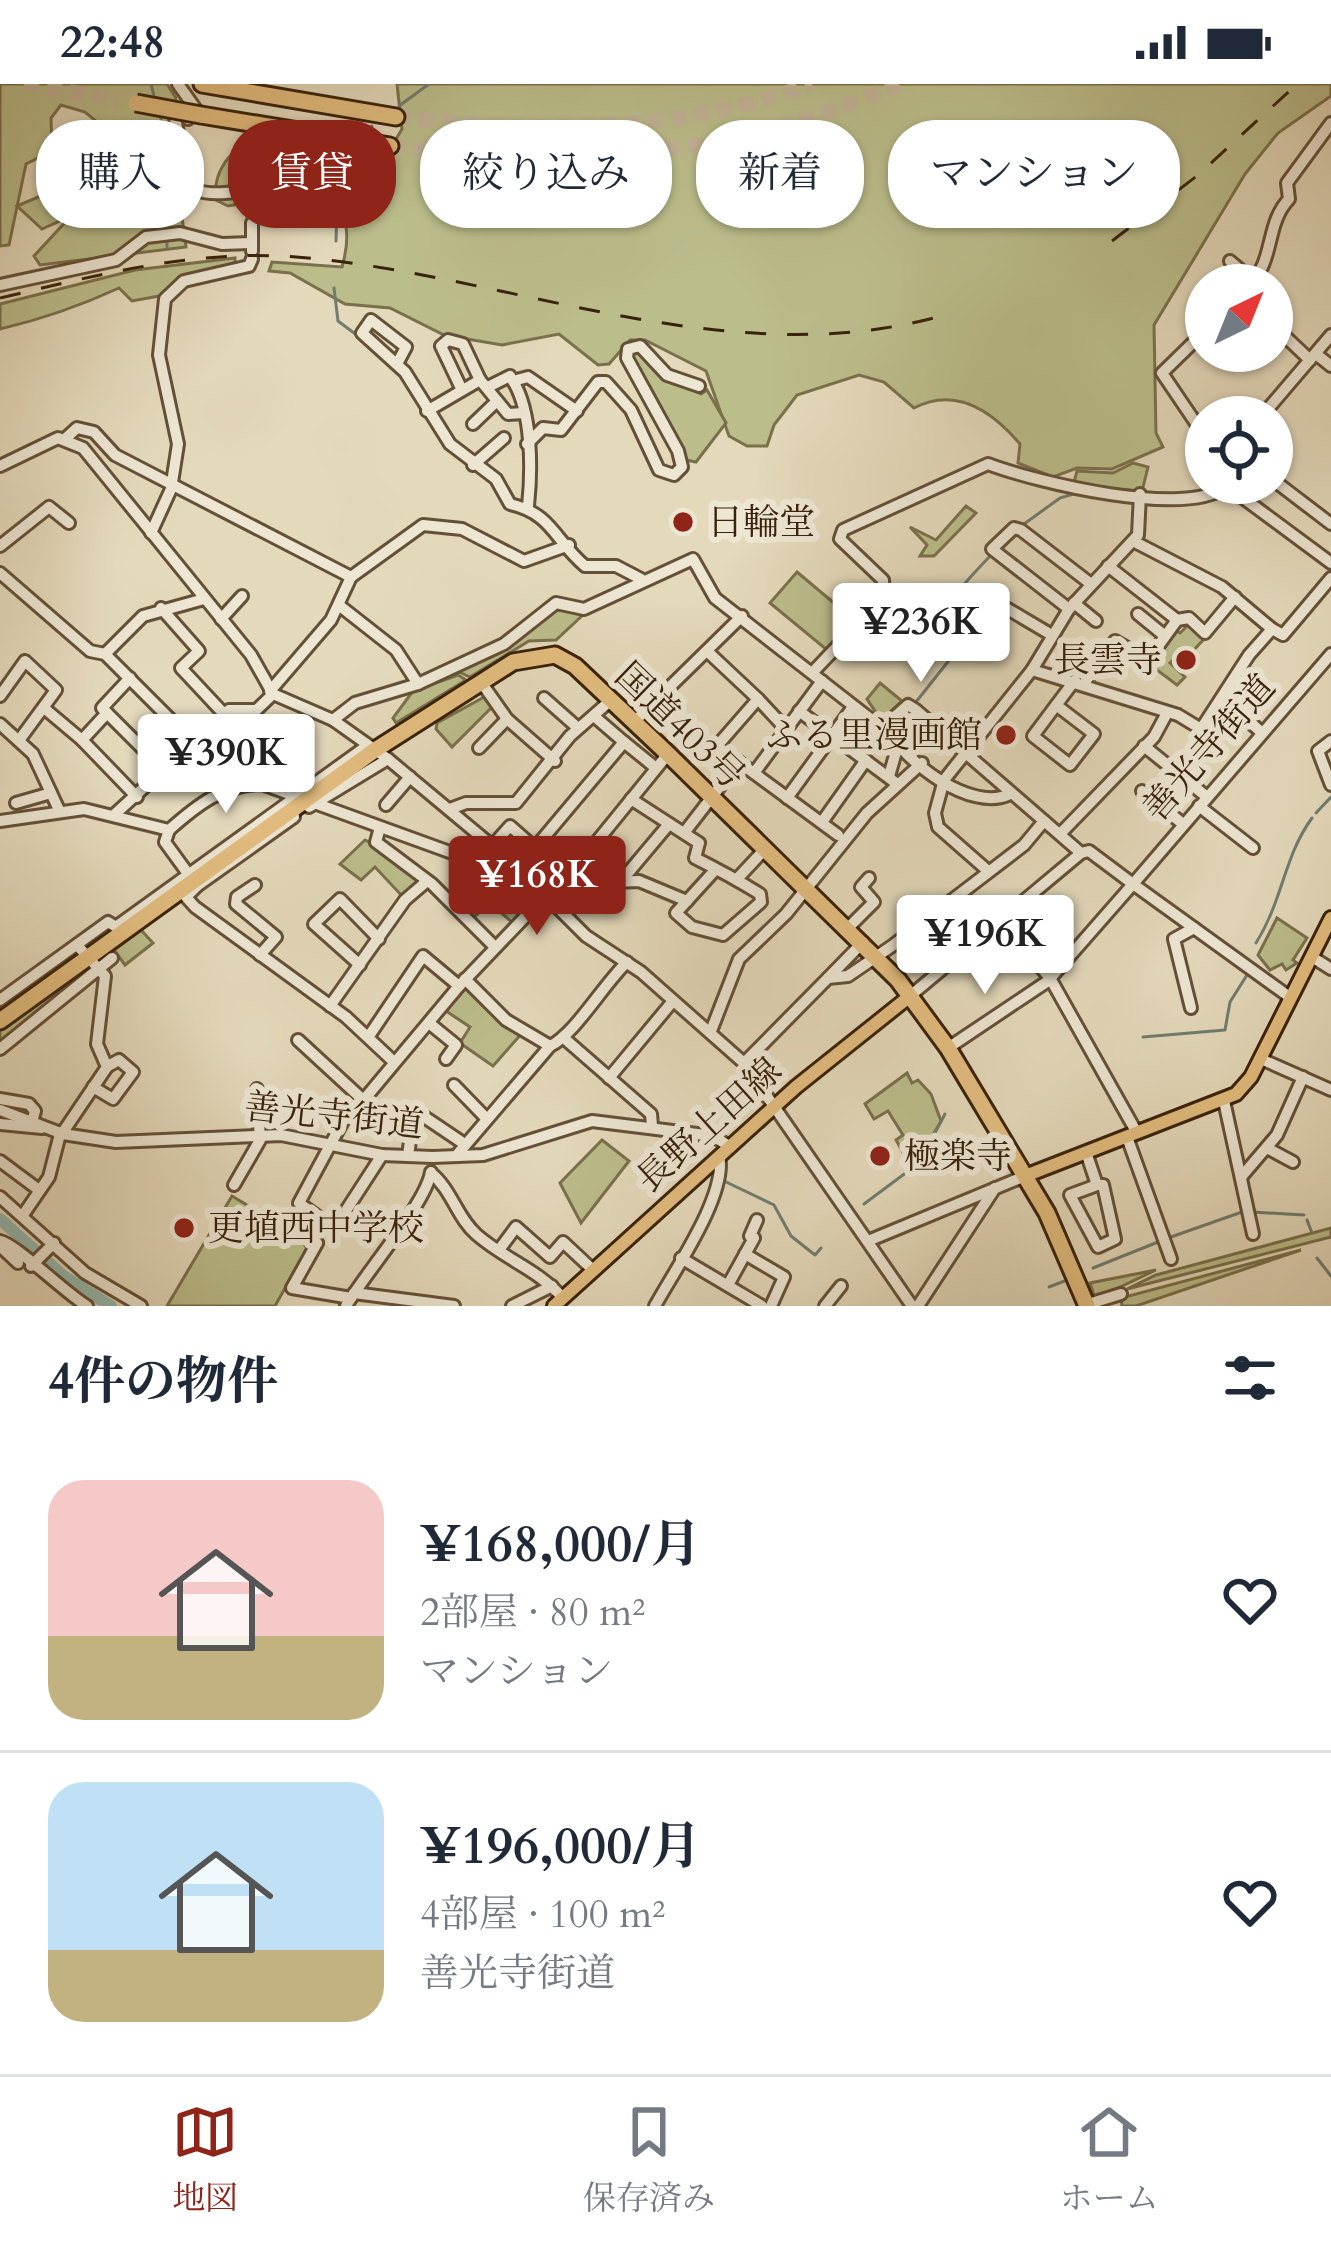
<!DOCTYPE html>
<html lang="ja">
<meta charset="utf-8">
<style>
:root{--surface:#fff;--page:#f6f6f7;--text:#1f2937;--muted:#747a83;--line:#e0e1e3;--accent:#8f2418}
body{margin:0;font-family:Cardo,"Noto Serif JP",serif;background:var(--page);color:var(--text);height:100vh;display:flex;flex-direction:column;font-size:45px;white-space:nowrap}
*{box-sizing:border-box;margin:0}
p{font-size:39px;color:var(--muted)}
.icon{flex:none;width:66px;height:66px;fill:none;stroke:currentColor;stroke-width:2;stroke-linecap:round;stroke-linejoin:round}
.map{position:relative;height:1222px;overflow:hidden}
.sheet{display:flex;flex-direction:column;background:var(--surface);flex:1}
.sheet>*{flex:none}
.banner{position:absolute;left:36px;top:36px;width:1260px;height:108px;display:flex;gap:24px}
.needle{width:78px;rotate:43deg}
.tools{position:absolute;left:1185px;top:180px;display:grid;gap:24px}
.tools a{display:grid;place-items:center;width:108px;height:108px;border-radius:50%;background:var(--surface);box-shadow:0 3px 9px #0004;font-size:60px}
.price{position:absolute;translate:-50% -102px;padding:0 27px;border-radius:12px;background:#fff;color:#222;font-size:39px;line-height:78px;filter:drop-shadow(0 3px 6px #0008)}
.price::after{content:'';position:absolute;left:50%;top:72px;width:36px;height:27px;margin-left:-18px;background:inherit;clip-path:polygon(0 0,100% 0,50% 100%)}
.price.selected{background:var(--accent);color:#fff}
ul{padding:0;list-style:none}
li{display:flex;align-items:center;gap:36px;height:300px;padding:0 48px}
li+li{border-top:3px solid var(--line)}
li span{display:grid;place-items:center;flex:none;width:336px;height:240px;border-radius:36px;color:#555}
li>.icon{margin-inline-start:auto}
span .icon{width:144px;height:144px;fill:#fffc;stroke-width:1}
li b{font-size:51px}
h2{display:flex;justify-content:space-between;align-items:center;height:144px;padding:0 48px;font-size:51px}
.tag{padding:0 42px;border-radius:48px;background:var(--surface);box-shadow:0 3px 9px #0004;font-size:42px;line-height:108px}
.tag.selected{background:var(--accent);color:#fff}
.status{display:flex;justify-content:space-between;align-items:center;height:84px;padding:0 60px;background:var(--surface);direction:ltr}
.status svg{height:33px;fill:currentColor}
.tabs{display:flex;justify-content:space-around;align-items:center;height:168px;border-top:3px solid var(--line);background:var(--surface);font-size:33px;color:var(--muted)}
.tabs a{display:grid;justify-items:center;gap:6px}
.tabs .selected{color:var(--accent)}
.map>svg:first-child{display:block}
.green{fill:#bbbd8b;stroke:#7a704b;stroke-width:3}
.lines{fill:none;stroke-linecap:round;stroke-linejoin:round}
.stream{stroke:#707d6f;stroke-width:3}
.river{stroke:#95bab1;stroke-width:12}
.highway-tunnel{stroke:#c2b498;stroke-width:15;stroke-dasharray:15 8;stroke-linecap:butt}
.minor-casing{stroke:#645037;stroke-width:16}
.major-casing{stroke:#39220b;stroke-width:18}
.highway-casing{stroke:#39220b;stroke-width:21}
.minor{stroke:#ede6d3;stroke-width:10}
.major{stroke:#e2bc7e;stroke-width:12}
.highway{stroke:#e2bc7e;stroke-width:15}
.rail{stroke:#39220b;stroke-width:3;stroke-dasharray:21 21;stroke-linecap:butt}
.highway-bridge-casing{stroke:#39220b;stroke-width:21;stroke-linecap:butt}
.highway-bridge{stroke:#e2bc7e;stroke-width:15}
.poi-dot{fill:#8f2418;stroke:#ede6d3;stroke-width:4.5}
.labels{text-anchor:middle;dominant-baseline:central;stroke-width:12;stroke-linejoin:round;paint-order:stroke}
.poi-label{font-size:36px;fill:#39220b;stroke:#ede6d3;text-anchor:start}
.street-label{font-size:36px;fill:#39220b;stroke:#ede6d3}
</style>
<div class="status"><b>22:48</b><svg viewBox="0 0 49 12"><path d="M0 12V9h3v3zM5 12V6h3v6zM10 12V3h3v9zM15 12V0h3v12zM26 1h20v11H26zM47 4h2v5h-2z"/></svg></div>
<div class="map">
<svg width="1331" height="1222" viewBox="0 0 1331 1222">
<rect width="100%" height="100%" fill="#e4d9bb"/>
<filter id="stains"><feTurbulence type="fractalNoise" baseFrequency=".00167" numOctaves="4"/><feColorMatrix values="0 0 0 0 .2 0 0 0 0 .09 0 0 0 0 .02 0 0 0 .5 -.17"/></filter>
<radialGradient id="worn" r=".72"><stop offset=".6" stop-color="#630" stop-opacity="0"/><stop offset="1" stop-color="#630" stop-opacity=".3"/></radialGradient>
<g class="green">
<path d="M0 0H167L176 14 170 43 186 163 40 181 34 172 71 132 42 145 17 122 64 102 86 119C106 99 111 73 107 46L85 28 61 21 51 34 52 67 26 80 9 161 0 162Z"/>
<path d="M397 0H1331V12L1278 49 1245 90 1154 241 1156 349 1163 363 1112 385 1077 384 1053 393 1018 379 1020 360C993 328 956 302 914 324L884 298 859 291 797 311 774 341 767 362H747L729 352 706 287 645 256H630L609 280 598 281 559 250 502 261 444 251 390 224 345 220 290 189 269 187 272 178 342 183C351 151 348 134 329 106L228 122 216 116C212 88 231 63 258 54L386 72 402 45Z"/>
<path d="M235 174V180L179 193 159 212 132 217 119 204C80 222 43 235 0 245V220L135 186Z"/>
<polygon points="635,264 654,283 701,310 707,306 726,339 696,378 685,376 630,268"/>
<polygon points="1133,379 1148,383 1142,407 1073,402 1077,387 1113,389"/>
<polygon points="966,422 976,429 934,472 920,472 927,461 910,443 936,456"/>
<polygon points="797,488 853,535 827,566 770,519"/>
<polygon points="554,524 585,529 556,556 529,557 470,593 459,588 445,591"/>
<polygon points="1190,539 1205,554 1190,570 1184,564 1170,579 1185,593 1177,601 1149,580 1174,546 1180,549"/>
<polygon points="458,591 466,596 396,639 393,634 413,607"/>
<polygon points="880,599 902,617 881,636 867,615"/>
<polygon points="486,612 492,623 452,663 436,645 437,639"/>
<polygon points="365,756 392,770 420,798 403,813 375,783 361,796 340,780"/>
<polygon points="477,783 507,793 536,816 514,840 490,819 473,834 454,819"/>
<polygon points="1277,834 1307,854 1293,876 1297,879 1286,886 1282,880 1270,886 1258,871"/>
<polygon points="141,846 153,859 125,881 114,866"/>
<polygon points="86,882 90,887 0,958 0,944"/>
<polygon points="463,901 523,948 493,982 460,959 470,943 443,925"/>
<polygon points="907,989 912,999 918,996 931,1010 941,1037 921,1072 910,1081 896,1056 903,1051 888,1027 874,1035 865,1020"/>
<polygon points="602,1056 629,1077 581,1139 560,1099"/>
<polygon points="232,1112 300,1153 307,1165 275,1222 167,1222"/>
<polygon points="1331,1144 1331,1153 1127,1205 1156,1191"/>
<polygon points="1301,1166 1136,1222 1122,1222 1121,1214"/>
<polygon points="1156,1186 1095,1215 1090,1199"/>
</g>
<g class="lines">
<g class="stream">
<polyline points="151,0 155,16"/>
<polyline points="399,22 429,0"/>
<polyline points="160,30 172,96 166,126 167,163"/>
<polyline points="360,52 372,42"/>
<polyline points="336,157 337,125 352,65"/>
<polyline points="334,204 338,237 358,252"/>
<polyline points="1152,420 1202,417"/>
<polyline points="1024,440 1060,414 1077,409"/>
<path d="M957 567C946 512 954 511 991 471"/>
<polyline points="916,618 954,570"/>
<polyline points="1316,729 1331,713"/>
<path d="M1256 859C1283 816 1284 772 1312 734"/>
<polyline points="1143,953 1225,946 1230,918 1247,891"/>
<polyline points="724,1097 774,1121 791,1152 815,1171 821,1164"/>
<polyline points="864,1120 919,1079 945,1030"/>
<polyline points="1252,1128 1304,1131"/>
<polyline points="1307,1136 1312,1149"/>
<polyline points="1168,1154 1242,1128"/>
<polyline points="1317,1174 1331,1192"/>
<polyline points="1093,1184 1158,1158"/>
<polyline points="1049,1203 1067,1196"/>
</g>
<polyline class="river" points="0,1135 62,1191 111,1222"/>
<g class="highway-tunnel">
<polyline points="24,0 118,16"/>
<path d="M396 33C537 49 677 49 812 0"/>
<path d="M390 62C583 82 718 77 899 0"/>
</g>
<defs>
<g id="minor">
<path d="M178 0 195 24 188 35 182 28 175 34C180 54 180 81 189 99 201 123 279 98 306 95L313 100 310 112 257 131 252 139V167"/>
<polyline points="1230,177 1256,199"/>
<polyline points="0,201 116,176 146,153 180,149 222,160 251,159"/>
<path d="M1249 201C1275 178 1265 140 1289 115L1287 99 1331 39"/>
<polyline points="1272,214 1272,223"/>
<polyline points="1272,240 1310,276"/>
<polyline points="1206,246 1162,289 1206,354"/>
<polyline points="1316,270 1331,282"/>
<path d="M397 280 406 263 371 236 362 249 405 288 450 360 496 395 510 420C553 430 554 456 585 482H616L641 495"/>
<path d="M513 297C532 328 532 385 528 422"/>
<polyline points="488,303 510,292 513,297 528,293 577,327"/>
<polyline points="461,304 441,262 448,256 463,260 480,296"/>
<polyline points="427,327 480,296 508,330 524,329"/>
<polyline points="1261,333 1331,251"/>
<polyline points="473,340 497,317"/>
<polyline points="66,354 77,344 94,348 115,371 351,493 423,441 462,445 524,477 569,461"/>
<polyline points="527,360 543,344 561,346 598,298 606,298 631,326 659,386 674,391 682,383 678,367 627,274 628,265 640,262 667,291 699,302"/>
<polyline points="473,381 504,354"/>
<polyline points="0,382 58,354 83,364 251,571 273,610 333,636 388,675 514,780 586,852 641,888 744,979 912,1222"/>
<polyline points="1272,395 1331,440"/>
<polyline points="1227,402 1331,479"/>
<polyline points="151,449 171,405 178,360 159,271 165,215 184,197 249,182 252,175"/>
<polyline points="1133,457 1222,503 1272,545"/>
<polyline points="0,462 49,423 69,439"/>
<polyline points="1108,482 1177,536"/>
<polyline points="0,489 90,567 105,570 194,659"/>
<polyline points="979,508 1050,550"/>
<polyline points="1074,519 1096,537"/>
<polyline points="340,522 396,566 418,600"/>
<polyline points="161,524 199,567 181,584 224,630"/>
<polyline points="1069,525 992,465 1014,444 1021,446 1091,500"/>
<polyline points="1138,530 1165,552"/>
<polyline points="221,535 242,512"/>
<polyline points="708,568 758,615"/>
<polyline points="105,570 143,532 204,515"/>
<polyline points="1032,586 1178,631 1201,645 1249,571 1272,545 1283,551 1331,494"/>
<path d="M812 589 884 513 883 496 840 455 843 446 988 380C1036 398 1186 435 1227 402"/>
<polyline points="130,594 102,624 165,687"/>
<polyline points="481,598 507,635 555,677"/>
<polyline points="1085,598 1115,557 1148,576 1177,536 1189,534 1205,549 1235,513"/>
<polyline points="270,607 331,536 351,493"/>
<polyline points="0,612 25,577 56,606 20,655"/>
<polyline points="1223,613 1262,649"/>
<polyline points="544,614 578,644"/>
<polyline points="1056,621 1094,650 1070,681 1033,652 1075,596"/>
<polyline points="44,624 82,656"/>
<polyline points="799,627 896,699"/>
<polyline points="107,629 82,656 137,713"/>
<polyline points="595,633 624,658"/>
<polyline points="333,636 355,619 418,600 504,560 556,519 584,525 693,475 715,514 882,644 908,621 916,626 1081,769"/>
<polyline points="634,638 742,532"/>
<polyline points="0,640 33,670 59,726"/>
<polyline points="785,644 758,615 717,662 838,751"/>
<path d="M887 644C905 678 971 729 1010 710"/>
<polyline points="1331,657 1318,667 1331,701"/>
<polyline points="1144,662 1207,713"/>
<polyline points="479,664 507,635"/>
<polyline points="754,689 822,597"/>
<polyline points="889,692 898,661"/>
<polyline points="241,702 209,672 273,610"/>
<polyline points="1142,707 1183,740"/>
<polyline points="787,714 853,623"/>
<path d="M631 715 699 759 695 774C717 785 739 797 760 810L761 818 723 851 692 843 676 829 716 785"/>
<polyline points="16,719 51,709"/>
<polyline points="386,721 410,693"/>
<polyline points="1199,722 1253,764"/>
<polyline points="309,723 388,675"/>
<polyline points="450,725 466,719 516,719 570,652 611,616"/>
<polyline points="115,730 229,626 255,626"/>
<path d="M0 737 84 725 169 746C196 722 223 700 262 700L502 787 514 780"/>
<polyline points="822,738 866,676"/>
<polyline points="169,746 165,758 197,802 186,813 195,823 346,933 393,977"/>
<polyline points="379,747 376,758 432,800 495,863"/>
<polyline points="684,749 739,678"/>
<polyline points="1061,749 1154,653 1167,629"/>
<polyline points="493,761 510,742 568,793"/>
<polyline points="535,764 624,658 656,684"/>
<polyline points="987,786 938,743 935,729 944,696 1032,586 1069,525 1138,451 1140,410"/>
<polyline points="737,795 766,764"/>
<polyline points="622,796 669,740"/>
<polyline points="533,799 568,793 668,670"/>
<polyline points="558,800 639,797 687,817"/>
<polyline points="255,801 237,813 236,820 276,853 260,871"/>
<polyline points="197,802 294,733"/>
<polyline points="1001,838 1050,894 1137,1049"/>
<polyline points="117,842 364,664"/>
<polyline points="849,843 874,818 861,803 869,794"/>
<polyline points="1312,873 1331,885"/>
<polyline points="360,881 314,840 340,815 379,855"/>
<polyline points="828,894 863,858"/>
<polyline points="465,895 506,936 550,962"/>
<polyline points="910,912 1081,769 1089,767 1133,800 1331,570"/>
<polyline points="0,916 108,838 121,846"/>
<polyline points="330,922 405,816 426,798"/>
<polyline points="1191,924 1174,855 1194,844"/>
<polyline points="429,939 456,961 446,975"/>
<polyline points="711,947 739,875 786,830 867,729 922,679"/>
<polyline points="369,952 423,872 459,902"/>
<polyline points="565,955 651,1030 652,1042"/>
<polyline points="298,956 361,1014"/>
<polyline points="948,964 1048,897 1133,800 1291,914"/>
<polyline points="0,965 112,874"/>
<polyline points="1261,975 1331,1006"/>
<polyline points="744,979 828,894 848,892 892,862 1024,761 1044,737"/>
<polyline points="609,994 673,917"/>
<polyline points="454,1001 486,1034"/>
<polyline points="93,1003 113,1015 133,988 119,976 108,982"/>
<polyline points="0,1015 29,1020 35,1027 32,1038"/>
<polyline points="1224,1017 1253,1150"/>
<polyline points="0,1026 63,1050 116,1058 281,1051 382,1071 433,1073 483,1071 592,1037 713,1052 729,1062"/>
<polyline points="0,1040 42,1044"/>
<polyline points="1127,1053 1171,1175"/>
<polyline points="1267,1064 1293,1078"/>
<polyline points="1086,1068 1097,1101 1103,1101 1115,1155 1098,1163 1070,1111 1097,1101"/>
<polyline points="408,1072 414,1026 463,1059"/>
<path d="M456 1072 550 962C575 950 603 901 627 878"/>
<polyline points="0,1077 39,1106"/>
<path d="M431 1089C452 1106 457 1134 477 1151 506 1176 537 1185 563 1214"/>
<polyline points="1242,1092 1277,1051 1303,993"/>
<polyline points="234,1101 260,1056 257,1005"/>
<polyline points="0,1113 85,1189 141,1222"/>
<polyline points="347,1125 382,1071"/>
<polyline points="23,1131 49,1093 59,1054 107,983 97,960 105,892 77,861"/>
<path d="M0 1157C16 1160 65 1209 87 1222"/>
<polyline points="868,1157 1025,1092"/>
<polyline points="0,1162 18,1179"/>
<polyline points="499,1166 516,1143 550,1173 563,1158 593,1186"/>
<polyline points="745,1170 784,1193 771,1222"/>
<polyline points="681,1174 762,1222"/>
<polyline points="31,1182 54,1159"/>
<polyline points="728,1201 754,1154 750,1152 757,1136"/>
<polyline points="354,1209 454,1222"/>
<polyline points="351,1214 292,1204 317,1159 306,1148 317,1132 299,1119 349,1026 367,1012 459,902 545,812"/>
<polyline points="1085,1221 1121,1210"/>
<path d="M346 1222C366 1188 426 1119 431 1088"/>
<polyline points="512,1222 552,1202"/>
<path d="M655 1222C674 1187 728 1110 719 1072"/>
<polyline points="825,1222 841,1202"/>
<polyline points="918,1222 995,1104"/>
</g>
<g id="major">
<polyline points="1025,1092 1236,1010 1251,993 1331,834"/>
<polyline points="554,1222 796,1003 910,912"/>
</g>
<g id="highway">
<polyline points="202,0 396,33"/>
<polyline points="201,31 390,62"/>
<polyline points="0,937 375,666 513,578 555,571 575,582 668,670 898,896 948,964 1047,1129 1087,1222"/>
</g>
</defs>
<use href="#minor" class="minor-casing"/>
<use href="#major" class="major-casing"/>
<use href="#highway" class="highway-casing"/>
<use href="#minor" class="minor"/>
<use href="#major" class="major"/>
<use href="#highway" class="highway"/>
<g class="rail">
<polyline points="1112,157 1198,91 1297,0"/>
<path d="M0 214C99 191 193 165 296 173 509 190 718 289 934 234"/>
</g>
<defs>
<polyline id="highway-bridge" points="136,19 201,31"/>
</defs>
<use href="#highway-bridge" class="highway-bridge-casing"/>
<use href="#highway-bridge" class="highway-bridge"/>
</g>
<g class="poi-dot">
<circle cx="683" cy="438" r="12"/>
<circle cx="1186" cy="576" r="12"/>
<circle cx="1006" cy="651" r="12"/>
<circle cx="880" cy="1072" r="12"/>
<circle cx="184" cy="1144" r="12"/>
</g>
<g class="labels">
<g class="poi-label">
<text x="707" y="438">日輪堂</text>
<text x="1162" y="576" text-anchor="end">長雲寺</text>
<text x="982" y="651" text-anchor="end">ふる里漫画館</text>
<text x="904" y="1072">極楽寺</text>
<text x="208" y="1144">更埴西中学校</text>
</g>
<g class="street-label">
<text transform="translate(680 642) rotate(44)">国道403号</text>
<text transform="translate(1209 664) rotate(-49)">善光寺街道</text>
<text transform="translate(334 1032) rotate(6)">善光寺街道</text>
<text transform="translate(709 1041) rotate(-42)">長野上田線</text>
</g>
</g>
<rect width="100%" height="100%" filter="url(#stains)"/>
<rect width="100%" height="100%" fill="url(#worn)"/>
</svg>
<div class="tools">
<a><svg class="needle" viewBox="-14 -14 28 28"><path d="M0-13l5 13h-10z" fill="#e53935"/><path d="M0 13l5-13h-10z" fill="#747a83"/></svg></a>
<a><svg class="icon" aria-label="locate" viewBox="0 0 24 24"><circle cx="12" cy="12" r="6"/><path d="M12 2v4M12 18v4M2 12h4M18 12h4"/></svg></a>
</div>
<b class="price" style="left:921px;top:601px">¥236K</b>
<b class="price" style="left:226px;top:732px">¥390K</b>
<b class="price selected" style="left:537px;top:854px">¥168K</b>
<b class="price" style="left:985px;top:913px">¥196K</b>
<div class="banner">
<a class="tag">購入</a>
<a class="tag selected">賃貸</a>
<a class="tag">絞り込み</a>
<a class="tag">新着</a>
<a class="tag">マンション</a>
</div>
</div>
<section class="sheet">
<h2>4件の物件<svg class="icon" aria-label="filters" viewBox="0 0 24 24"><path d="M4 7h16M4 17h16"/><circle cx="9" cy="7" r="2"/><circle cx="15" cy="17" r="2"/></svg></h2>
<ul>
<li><span style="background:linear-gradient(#f6c9c9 65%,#c2b280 0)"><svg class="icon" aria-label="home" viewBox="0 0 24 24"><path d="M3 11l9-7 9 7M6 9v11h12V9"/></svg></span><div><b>¥168,000/月</b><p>2部屋 · 80 m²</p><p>マンション</p></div><svg class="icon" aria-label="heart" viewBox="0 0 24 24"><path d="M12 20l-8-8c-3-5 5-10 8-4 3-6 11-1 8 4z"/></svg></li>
<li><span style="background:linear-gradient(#bfe0f5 70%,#c2b280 0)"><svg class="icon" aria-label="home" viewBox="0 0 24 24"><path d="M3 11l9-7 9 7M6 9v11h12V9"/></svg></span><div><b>¥196,000/月</b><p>4部屋 · 100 m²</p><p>善光寺街道</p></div><svg class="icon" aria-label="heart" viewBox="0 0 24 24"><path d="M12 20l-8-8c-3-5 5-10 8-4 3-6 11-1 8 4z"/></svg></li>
</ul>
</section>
<nav class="tabs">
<a class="selected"><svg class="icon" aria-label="map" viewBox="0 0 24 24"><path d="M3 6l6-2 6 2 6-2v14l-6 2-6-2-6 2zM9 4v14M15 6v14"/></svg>地図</a>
<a><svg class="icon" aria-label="saved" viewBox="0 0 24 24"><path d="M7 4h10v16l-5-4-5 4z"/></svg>保存済み</a>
<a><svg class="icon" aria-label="home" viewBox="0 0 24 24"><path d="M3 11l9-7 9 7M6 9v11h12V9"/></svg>ホーム</a>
</nav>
